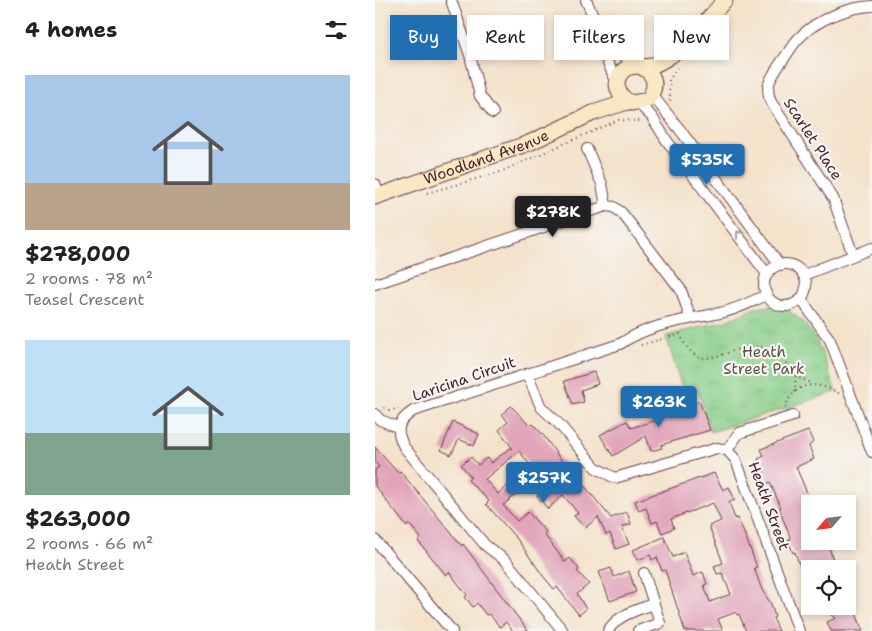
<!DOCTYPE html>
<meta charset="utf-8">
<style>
:root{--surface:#fff;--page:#f2f2f2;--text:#222;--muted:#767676;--accent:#1f6fb2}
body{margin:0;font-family:"Shantell Sans",sans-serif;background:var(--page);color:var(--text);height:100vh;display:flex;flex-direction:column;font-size:19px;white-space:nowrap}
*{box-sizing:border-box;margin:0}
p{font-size:16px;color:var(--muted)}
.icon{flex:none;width:28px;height:28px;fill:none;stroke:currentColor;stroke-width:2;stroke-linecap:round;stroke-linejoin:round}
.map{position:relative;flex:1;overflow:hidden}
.details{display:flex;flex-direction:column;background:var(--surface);width:375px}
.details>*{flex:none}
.guide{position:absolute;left:15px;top:15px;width:406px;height:45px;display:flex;gap:10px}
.needle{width:32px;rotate:242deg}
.fabs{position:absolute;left:426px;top:495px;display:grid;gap:10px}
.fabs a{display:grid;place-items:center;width:55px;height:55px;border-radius:0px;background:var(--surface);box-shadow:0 2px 8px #0003;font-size:25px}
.price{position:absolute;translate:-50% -42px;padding:0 11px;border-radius:5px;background:var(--accent);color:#fff;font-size:16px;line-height:32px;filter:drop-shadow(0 1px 2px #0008)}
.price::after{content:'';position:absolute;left:50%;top:30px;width:15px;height:11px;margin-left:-8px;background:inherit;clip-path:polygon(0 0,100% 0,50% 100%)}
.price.selected{background:#222;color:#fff}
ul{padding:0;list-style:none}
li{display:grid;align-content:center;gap:10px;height:265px;padding:0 25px}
li span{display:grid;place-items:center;height:155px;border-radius:0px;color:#555}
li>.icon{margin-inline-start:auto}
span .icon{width:90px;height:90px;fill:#fffc;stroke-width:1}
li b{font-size:21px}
h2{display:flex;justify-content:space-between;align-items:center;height:60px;padding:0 25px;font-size:21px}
.tag{padding:0 18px;border-radius:0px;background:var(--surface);box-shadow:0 2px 8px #0003;font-size:18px;line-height:45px}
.tag.selected{background:var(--accent);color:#fff}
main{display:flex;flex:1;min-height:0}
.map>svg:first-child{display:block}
.grass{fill:url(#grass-tufts);stroke:#6a765a}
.building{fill:#e1a4ba}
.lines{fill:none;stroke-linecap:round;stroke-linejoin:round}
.street-casing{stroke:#643c43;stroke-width:12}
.secondary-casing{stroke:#643c43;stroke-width:17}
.path{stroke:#643c43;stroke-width:2;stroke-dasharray:1 4;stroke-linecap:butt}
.street{stroke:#fff;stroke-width:10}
.secondary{stroke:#fae7c3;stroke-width:15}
.oneway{stroke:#ae9aa0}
.labels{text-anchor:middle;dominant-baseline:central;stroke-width:4.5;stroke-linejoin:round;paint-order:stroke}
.street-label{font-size:15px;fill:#4a1f2b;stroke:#f6f6f2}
.park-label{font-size:15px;fill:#5d5447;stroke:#f6f6f2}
</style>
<main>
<section class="details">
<h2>4 homes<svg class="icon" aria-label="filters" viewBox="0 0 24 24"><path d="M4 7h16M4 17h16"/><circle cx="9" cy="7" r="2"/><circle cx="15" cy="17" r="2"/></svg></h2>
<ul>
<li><span style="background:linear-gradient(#a9c7e8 70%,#b9a48a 0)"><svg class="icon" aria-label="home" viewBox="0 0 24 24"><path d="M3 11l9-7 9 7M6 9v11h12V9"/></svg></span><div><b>$278,000</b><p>2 rooms · 78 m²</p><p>Teasel Crescent</p></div></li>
<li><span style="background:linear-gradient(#bfe0f5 60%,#7fa58c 0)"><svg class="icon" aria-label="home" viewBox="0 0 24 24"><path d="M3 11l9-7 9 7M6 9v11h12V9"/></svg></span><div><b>$263,000</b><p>2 rooms · 66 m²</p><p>Heath Street</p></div></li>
</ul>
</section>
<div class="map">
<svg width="497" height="631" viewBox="0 0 497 631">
<defs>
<pattern id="grass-tufts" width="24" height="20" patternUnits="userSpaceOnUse" patternTransform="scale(1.25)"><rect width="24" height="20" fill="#89ce89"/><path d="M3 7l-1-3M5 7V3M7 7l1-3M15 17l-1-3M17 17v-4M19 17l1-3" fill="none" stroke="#78b076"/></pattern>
</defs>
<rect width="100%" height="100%" fill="#f6f6f2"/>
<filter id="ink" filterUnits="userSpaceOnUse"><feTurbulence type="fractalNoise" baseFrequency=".02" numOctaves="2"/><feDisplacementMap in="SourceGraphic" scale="10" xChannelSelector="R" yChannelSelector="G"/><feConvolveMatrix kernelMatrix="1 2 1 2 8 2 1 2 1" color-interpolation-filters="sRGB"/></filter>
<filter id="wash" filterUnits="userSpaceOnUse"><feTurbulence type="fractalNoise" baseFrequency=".0096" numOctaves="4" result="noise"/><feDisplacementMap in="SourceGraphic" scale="20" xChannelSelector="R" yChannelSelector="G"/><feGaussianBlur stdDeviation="1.12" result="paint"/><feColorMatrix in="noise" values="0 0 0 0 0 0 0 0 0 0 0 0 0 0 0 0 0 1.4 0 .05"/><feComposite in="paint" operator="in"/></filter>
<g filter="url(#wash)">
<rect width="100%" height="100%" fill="#f4e2cb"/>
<path class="grass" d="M403 305C443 324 447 354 461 392L336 432 321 384 307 388 291 336 353 320 380 308Z"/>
<g id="blocks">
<g class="building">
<polygon points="219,372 223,384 206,390 209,402 198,405 189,381"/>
<polygon points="291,401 295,414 324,401 335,430 286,445 287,448 276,451 271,436 238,456 225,435 252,421 256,428 282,420 277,405"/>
<polygon points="136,406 155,426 158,424 169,436 186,460 195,468 193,470 206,486 208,484 236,518 252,512 256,524 247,527 254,544 241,549 235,533 231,535 223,517 210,528 199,516 203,513 188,495 173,509 162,496 168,490 152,468 156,466 144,451 110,479 123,494 133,485 141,495 128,505 142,521 153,512 171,532 169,534 190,562 195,558 204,569 202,571 214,584 202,594 211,609 204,615 182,587 179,589 168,576 142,539 111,504 114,501 93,480 96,477 86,465 96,457 103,465 112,458 116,463 135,448 138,449 124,430 133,422 127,414"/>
<polygon points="78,422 104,434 99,446 84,439 76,455 66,450"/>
<polygon points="433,431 438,442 434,446 439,459 421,467 435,500 435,549 452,541 461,569 435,569 435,588 430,577 429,578 420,552 418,553 413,540 416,539 404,509 406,508 395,482 390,485 385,474 389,472 383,459 389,456 386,449"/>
<polygon points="0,447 23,473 25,471 87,546 88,544 153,631 138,631 131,622 125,627 114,614 111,615 102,603 98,607 90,597 92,595 74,572 71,575 43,541 46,538 34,524 32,527 0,486 0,470 4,467 0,462"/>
<polygon points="339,473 348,490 354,487 360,500 354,502 360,519 363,518 373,543 382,567 379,568 387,590 396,604 400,617 398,618 404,631 371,631 364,614 362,615 361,612 343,619 348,631 310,631 290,570 287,571 282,557 277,560 275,555 263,560 258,550 289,537 298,557 309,552 318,576 328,572 332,584 329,585 335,602 356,594 347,573 342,574 339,566 348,563 334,526 346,521 338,503 296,519 299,528 287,533 282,521 277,523 271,508 264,511 260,501"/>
<polygon points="236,568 239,577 254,571 261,592 235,601 224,572"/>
<polygon points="444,606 476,606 478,612 480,611 488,631 456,631 452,622 461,618"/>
</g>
</g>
</g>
<g filter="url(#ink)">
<use href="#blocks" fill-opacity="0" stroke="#643c43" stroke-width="1"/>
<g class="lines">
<defs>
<g id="street">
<polyline points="76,0 95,55 105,96 118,113"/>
<path d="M211 0C222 27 237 48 260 65"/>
<polyline points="217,19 221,37 242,83"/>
<polyline points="277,95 306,131 405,265"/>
<polyline points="263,103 277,117 292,141 392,274"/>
<polyline points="212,149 227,184 231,206"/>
<polyline points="0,184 4,196"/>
<path d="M478 255 458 198 396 102C389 86 396 78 405 64 412 55 418 43 426 36 443 19 474 7 497 6"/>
<circle cx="410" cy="285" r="21"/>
<polyline points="429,275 497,248"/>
<polyline points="0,284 231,206 239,207 247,213 306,290 315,317"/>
<polyline points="426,299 455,340 497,452"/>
<polyline points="152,374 166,407 184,424 221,468 240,478 342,448 352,450 361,460 424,631"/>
<polyline points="0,414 5,420 23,427"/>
<polyline points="352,450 364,433 418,416"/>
<polyline points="0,540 77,631"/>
<path d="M188 631 131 561 110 545 29 447C20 429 22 422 38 411L245 344C274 324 310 320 345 313 361 310 377 301 392 295"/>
<path d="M233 631C242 615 262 610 278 604"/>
<polyline points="263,631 285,623 269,573"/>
</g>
<g id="secondary">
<polyline points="305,51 350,0"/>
<path d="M264 66C280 72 284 87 272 100L257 103C243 98 236 81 249 70 257 63 266 68 275 66 288 63 301 51 312 44"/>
<path id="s1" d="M0 197 154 143 218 113 252 102"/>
</g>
</defs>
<use href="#street" class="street-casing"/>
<use href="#secondary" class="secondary-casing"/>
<g class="path">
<polyline points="295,101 294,80 302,68"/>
<polyline points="52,193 125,172 243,120 266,121"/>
<path d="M266 345 305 334C326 384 354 339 390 348 407 352 410 364 421 375 425 379 433 381 438 384"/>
<polyline points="420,392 421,375"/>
<polyline points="9,408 14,410 24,409"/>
<path d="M410 408C420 380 442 381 465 394"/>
</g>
<use href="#street" class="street"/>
<use href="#secondary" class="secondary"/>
</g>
<defs><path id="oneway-chevron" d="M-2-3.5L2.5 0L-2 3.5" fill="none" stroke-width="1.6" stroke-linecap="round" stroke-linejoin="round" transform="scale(1.25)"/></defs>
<use class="oneway" href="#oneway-chevron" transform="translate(364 234) rotate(-127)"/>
</g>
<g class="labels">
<g class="street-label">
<text transform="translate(438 139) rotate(57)">Scarlet Place</text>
<text stroke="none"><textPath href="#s1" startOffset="118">Woodland Avenue</textPath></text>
<text transform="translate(89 379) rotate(-19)">Laricina Circuit</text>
<text transform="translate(394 506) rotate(70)">Heath Street</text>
</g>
<g class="park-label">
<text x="389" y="352">Heath<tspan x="389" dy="17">Street Park</tspan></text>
</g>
</g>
</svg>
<div class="fabs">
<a><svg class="needle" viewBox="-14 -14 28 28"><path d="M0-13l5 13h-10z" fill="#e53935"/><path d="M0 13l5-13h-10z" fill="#767676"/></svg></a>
<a><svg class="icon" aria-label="locate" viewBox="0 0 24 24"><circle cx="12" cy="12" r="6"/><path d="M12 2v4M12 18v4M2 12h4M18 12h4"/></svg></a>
</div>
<b class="price" style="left:332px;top:186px">$535K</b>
<b class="price selected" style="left:178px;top:238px">$278K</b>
<b class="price" style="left:284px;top:428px">$263K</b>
<b class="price" style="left:169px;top:504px">$257K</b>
<div class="guide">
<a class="tag selected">Buy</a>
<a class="tag">Rent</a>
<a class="tag">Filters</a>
<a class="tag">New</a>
</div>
</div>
</main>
